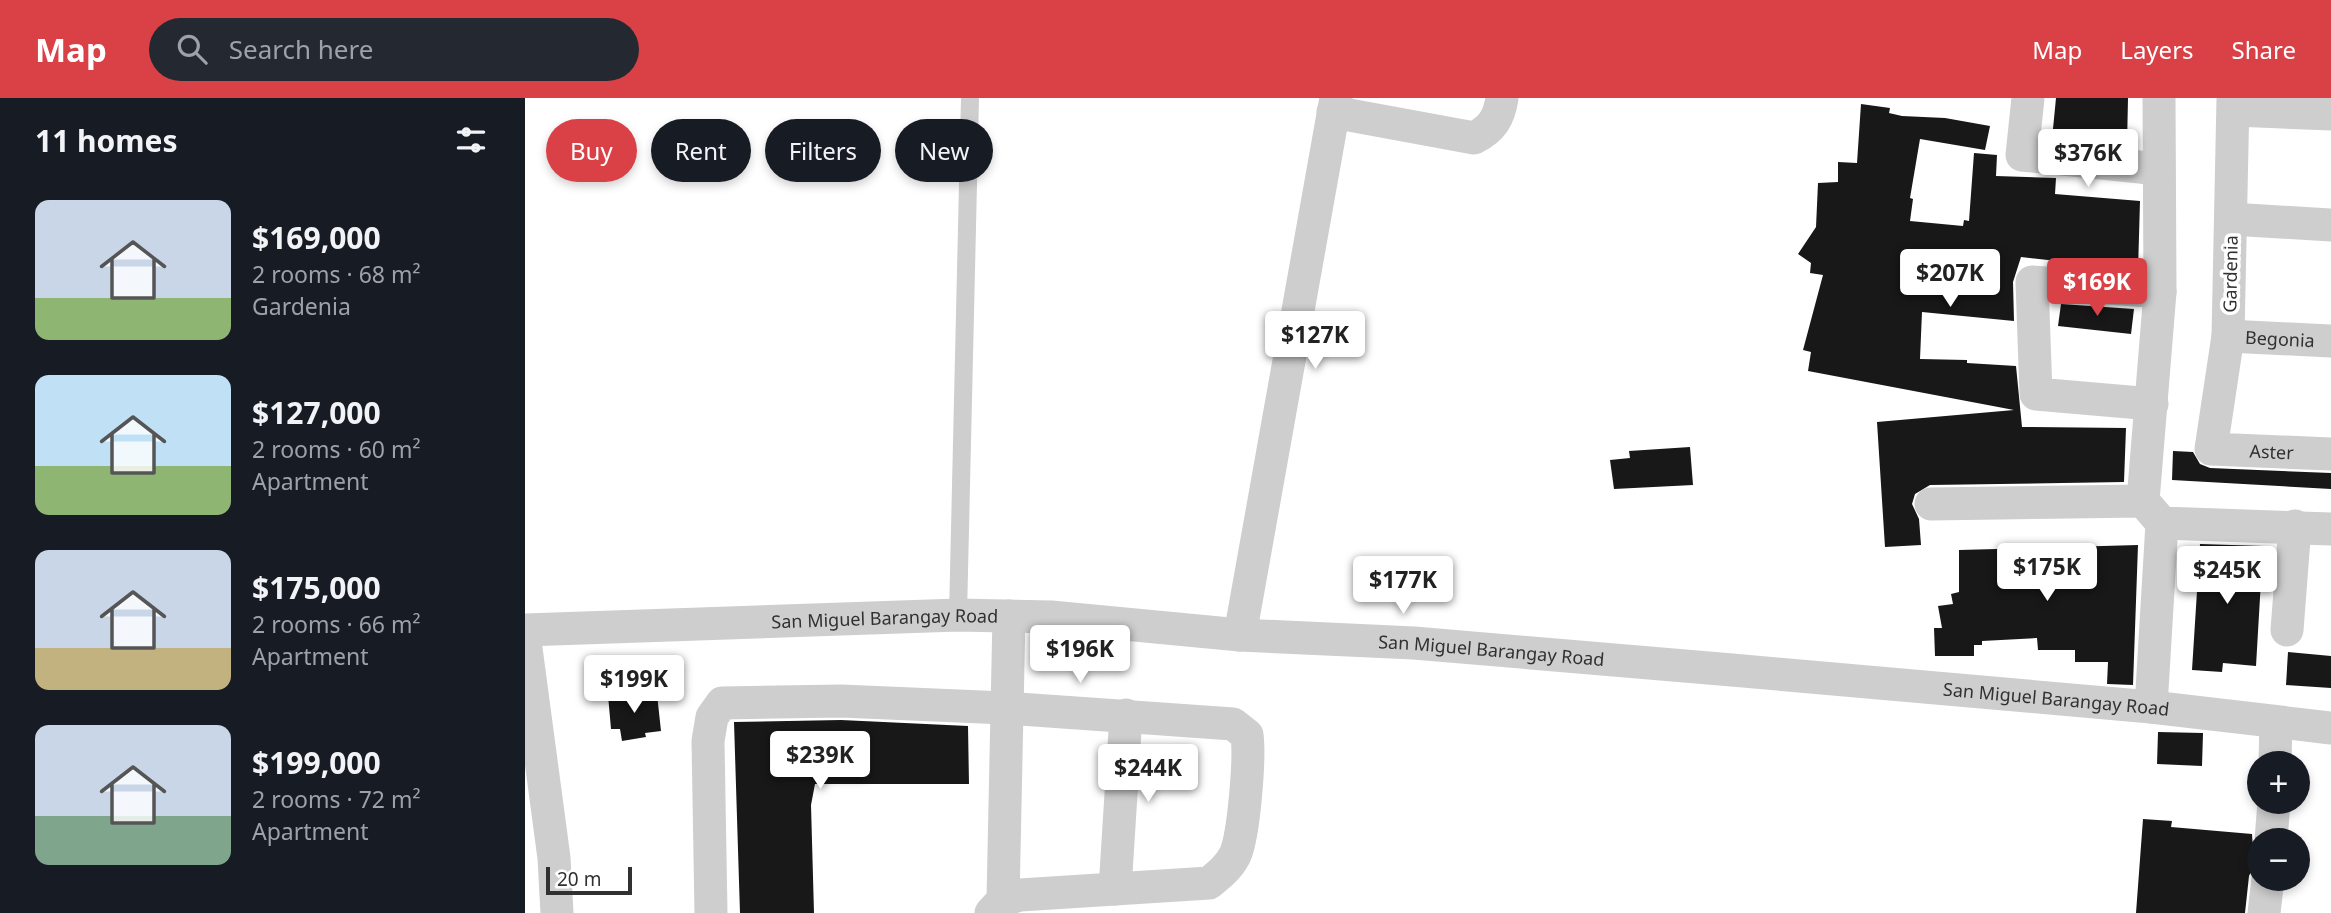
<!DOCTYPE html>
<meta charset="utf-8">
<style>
:root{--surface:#171b24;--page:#242831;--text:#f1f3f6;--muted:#9ea1a6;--accent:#da4147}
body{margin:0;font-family:"Noto Sans",sans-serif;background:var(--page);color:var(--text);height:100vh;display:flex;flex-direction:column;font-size:26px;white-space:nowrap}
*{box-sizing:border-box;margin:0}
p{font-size:23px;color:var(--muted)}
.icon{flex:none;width:38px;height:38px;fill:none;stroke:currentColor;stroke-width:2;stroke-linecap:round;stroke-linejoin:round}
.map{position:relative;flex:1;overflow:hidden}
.side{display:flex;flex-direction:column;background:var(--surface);width:525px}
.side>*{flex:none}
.hud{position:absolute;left:21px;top:21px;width:665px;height:63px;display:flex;gap:14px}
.fabs{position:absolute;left:1722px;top:653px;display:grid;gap:14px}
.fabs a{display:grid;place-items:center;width:63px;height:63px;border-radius:50%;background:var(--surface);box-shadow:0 4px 10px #0003;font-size:35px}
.scale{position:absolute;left:21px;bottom:18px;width:86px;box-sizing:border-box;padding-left:7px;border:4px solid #313131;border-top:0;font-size:19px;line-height:24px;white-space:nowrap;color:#313131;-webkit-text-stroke:5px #fff;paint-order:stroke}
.price{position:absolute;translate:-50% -60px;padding:0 16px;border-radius:7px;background:#fff;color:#222;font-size:23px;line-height:46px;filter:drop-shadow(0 2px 4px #0008)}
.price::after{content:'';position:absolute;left:50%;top:42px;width:21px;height:16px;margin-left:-10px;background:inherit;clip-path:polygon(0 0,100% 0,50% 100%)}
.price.current{background:var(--accent);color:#fff}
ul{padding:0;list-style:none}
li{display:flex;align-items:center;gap:21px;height:175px;padding:0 35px}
li span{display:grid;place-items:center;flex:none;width:196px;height:140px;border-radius:14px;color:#555}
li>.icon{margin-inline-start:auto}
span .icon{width:84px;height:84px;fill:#fffc;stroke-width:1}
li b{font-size:30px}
h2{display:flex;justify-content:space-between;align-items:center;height:84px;padding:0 35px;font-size:30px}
.chip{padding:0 24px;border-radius:32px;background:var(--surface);box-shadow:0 4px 10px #0003;font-size:24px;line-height:63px}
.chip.current{background:var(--accent);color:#fff}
header{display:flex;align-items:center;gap:42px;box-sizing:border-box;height:98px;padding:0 35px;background:var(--accent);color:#fff}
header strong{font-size:33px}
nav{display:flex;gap:38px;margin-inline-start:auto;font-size:24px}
.search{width:490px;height:63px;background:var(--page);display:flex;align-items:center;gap:18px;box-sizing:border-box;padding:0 24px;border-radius:38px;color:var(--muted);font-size:26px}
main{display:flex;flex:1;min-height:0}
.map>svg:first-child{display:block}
.building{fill:#181818}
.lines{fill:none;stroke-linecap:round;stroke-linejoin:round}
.service{stroke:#cecece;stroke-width:18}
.minor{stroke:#cecece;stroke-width:33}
.labels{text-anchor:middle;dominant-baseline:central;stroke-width:7;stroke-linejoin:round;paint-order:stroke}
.street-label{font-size:18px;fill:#313131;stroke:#fff}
</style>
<header>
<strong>Map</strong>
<div class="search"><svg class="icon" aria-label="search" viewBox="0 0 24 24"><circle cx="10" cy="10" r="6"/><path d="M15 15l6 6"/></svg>Search here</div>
<nav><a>Map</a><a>Layers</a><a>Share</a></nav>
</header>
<main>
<section class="side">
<h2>11 homes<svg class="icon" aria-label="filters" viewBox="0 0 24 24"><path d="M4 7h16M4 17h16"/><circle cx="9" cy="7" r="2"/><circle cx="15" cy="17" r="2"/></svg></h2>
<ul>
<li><span style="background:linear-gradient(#c9d6e8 70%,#8fb573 0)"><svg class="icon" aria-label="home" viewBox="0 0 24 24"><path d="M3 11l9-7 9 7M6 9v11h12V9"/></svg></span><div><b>$169,000</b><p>2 rooms · 68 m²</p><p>Gardenia</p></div></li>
<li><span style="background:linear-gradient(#bfe0f5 65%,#8fb573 0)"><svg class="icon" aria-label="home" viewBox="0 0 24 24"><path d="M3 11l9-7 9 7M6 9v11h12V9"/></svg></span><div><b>$127,000</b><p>2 rooms · 60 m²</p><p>Apartment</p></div></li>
<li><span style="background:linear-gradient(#c9d6e8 70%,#c2b280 0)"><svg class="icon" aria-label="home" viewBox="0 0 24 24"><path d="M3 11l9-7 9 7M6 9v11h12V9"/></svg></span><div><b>$175,000</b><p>2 rooms · 66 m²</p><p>Apartment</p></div></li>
<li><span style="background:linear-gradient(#c9d6e8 65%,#7fa58c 0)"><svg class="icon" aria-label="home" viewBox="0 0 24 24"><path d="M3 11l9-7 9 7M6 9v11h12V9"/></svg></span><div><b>$199,000</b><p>2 rooms · 72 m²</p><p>Apartment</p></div></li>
</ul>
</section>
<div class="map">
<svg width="1806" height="815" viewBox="0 0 1806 815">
<rect width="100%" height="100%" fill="#fff"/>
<g class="building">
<polygon points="1531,0 1603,0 1602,48 1527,41"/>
<polygon points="1336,6 1365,10 1364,15 1377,18 1420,20 1465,28 1460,52 1395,41 1385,100 1388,101 1385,123 1438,128 1439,122 1444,123 1449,55 1472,57 1471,78 1531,80 1530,96 1615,103 1613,173 1541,167 1541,164 1496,159 1488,184 1489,223 1397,214 1395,261 1442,262 1442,265 1491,268 1497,329 1601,330 1599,384 1405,387 1390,396 1387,406 1394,421 1396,447 1360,449 1352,324 1489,312 1283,273 1286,254 1278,252 1298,177 1285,175 1286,165 1273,156 1291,129 1293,85 1313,84 1313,64 1332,65"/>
<polygon points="1536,206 1609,211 1606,236 1533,228"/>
<polygon points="1165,349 1168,387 1089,391 1085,362 1105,360 1104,353"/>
<polygon points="1648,353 1668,354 1675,366 1685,370 1806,375 1806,391 1647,382"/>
<polygon points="1675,446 1738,448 1731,568 1698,565 1697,574 1667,572"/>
<polygon points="1613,447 1608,587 1582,586 1583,564 1550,564 1550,552 1513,552 1512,540 1457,543 1457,547 1449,547 1449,558 1410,558 1409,530 1417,530 1413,508 1428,506 1426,496 1434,494 1434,452"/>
<polygon points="1763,554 1806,558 1806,590 1761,587"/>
<polygon points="116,594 116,597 132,596 136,633 120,635 121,639 97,643 95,631 86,631 83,597"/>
<polygon points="316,622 443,628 444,686 290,686 286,707 289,815 215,815 209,624"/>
<polygon points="1633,634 1678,635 1677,668 1632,666"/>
<polygon points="1618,721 1647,723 1646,729 1727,736 1729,767 1724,778 1720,815 1611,815"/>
</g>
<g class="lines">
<polyline class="service" points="433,517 445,0"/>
<g class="minor">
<polyline points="1503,0 1497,57 1634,71"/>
<path id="s1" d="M1708 0 1703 238 1686 351 1806 356"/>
<polyline points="1709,12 1806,16"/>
<path d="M808 14 949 40C967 31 974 20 977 0"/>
<polyline points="1706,121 1806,127"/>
<path id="s2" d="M1703 238 1806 243"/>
<polyline points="1627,306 1511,296 1507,184 1635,194"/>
<polyline points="1618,403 1635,194 1634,0"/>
<polyline points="1406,406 1618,403 1637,425 1806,431"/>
<path id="s3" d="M0 532 433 517 526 519 715 537 889 545 1207 572 1626 609 1806 630"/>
<polyline points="1762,532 1770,428"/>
<polyline points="715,537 811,0"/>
<polyline points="0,543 29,760 32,815"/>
<polyline points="1626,609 1637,425"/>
<polyline points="1750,665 1751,624"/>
<polyline points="1746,742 1749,704"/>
<polyline points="590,791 601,617"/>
<polyline points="478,802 484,518"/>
<path d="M186 815 183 643 187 619 197 605 316 603 480 610 708 626 722 637C725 660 719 737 710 757 704 769 694 777 684 785L495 797 478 802 466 815"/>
<polyline points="1739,815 1743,780"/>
</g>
</g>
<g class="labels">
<g class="street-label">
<text transform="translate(1705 176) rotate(-89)">Gardenia</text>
<text stroke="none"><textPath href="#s2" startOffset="52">Begonia</textPath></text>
<text stroke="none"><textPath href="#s1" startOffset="413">Aster</textPath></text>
<text stroke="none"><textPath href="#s3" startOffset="360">San Miguel Barangay Road</textPath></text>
<text stroke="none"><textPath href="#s3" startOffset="968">San Miguel Barangay Road</textPath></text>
<text stroke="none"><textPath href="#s3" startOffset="1535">San Miguel Barangay Road</textPath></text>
</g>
</g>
</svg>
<div class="fabs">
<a>+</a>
<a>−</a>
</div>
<div class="scale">20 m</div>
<b class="price" style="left:1563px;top:91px">$376K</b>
<b class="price" style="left:1425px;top:211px">$207K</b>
<b class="price current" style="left:1572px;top:220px">$169K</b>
<b class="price" style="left:790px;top:273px">$127K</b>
<b class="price" style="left:1522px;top:505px">$175K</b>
<b class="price" style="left:1702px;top:508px">$245K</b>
<b class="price" style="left:878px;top:518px">$177K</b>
<b class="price" style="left:555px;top:587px">$196K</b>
<b class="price" style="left:109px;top:617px">$199K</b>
<b class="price" style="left:295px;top:693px">$239K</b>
<b class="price" style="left:623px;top:706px">$244K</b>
<div class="hud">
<a class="chip current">Buy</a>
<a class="chip">Rent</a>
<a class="chip">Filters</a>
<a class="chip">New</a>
</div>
</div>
</main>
